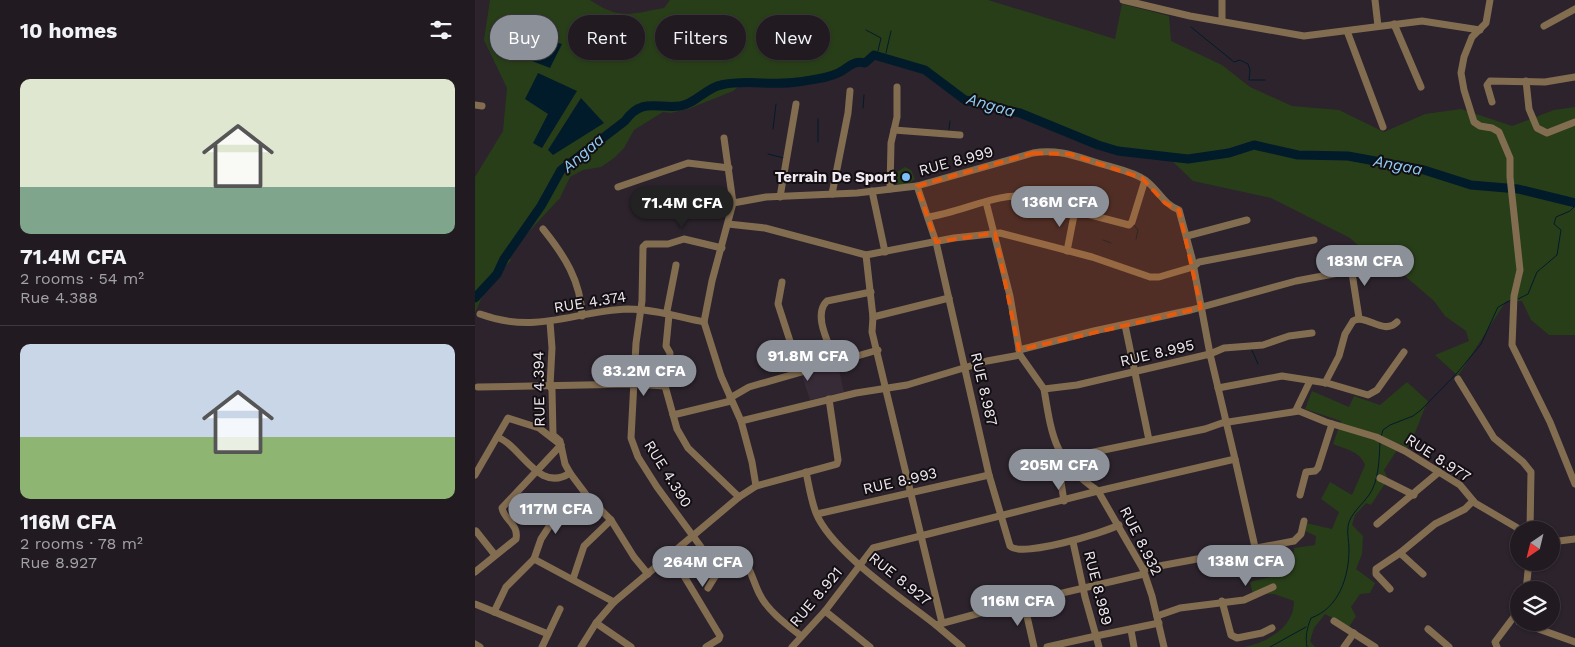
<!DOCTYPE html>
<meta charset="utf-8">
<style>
:root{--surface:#211a21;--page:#2d272e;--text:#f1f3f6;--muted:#a2a1a5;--line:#3e383f;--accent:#8c9099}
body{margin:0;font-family:"Work Sans",sans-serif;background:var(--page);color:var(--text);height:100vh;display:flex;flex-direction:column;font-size:19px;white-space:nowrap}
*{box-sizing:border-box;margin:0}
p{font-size:16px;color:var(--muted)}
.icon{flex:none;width:28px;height:28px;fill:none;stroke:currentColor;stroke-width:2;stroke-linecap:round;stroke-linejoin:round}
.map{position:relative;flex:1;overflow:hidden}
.drawer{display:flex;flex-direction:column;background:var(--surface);width:475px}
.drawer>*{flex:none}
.top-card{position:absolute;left:15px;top:15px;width:475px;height:45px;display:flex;gap:10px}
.needle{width:32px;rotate:215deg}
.controls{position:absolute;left:1035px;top:521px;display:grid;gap:10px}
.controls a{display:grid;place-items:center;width:50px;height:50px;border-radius:50%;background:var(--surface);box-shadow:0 1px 4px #0004,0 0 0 1px var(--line);font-size:25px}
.price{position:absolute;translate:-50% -42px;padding:0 11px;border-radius:18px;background:var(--accent);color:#fff;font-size:16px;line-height:32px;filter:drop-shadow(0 1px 2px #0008)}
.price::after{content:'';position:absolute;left:50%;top:30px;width:15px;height:11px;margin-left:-8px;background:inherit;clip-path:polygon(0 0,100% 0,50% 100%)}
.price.current{background:#222;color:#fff}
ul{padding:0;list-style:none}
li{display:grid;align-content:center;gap:10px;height:265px;padding:0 20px}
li+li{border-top:1px solid var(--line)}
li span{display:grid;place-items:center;height:155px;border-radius:10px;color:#555}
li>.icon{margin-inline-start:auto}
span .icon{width:90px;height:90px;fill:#fffc;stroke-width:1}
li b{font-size:21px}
h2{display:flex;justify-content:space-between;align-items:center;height:60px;padding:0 20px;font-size:21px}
.tag{padding:0 18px;border-radius:22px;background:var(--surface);box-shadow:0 1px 4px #0004,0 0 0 1px var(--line);font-size:18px;line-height:45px}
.tag.current{background:var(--accent);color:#fff}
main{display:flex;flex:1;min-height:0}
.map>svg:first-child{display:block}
.built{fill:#382b38}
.green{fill:#283e19;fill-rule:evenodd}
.water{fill:#011b2a}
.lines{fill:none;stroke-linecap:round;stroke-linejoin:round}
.stream{stroke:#011b2a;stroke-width:1}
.river{stroke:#011b2a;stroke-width:9}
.minor{stroke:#836d51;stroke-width:7}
.marked{fill:#e8590c;fill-opacity:0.2;stroke:#e8590c;stroke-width:4;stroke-dasharray:10 6;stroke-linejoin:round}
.poi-dot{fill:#7abff8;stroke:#120e12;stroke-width:2}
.labels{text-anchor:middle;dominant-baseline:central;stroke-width:4;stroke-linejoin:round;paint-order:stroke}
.street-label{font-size:15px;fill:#f0eaf0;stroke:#120e12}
.poi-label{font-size:15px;font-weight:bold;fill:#f0eaf0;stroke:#120e12;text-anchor:end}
.water-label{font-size:16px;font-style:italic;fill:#8fcdf4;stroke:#120e12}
</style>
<main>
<section class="drawer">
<h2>10 homes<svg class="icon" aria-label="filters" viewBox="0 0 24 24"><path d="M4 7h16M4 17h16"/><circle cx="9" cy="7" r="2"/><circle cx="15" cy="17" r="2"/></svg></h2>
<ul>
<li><span style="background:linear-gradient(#dfe7d0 70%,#7fa58c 0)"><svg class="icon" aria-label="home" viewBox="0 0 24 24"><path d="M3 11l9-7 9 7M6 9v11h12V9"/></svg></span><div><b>71.4M CFA</b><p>2 rooms · 54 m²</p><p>Rue 4.388</p></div></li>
<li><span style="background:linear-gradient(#c9d6e8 60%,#8fb573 0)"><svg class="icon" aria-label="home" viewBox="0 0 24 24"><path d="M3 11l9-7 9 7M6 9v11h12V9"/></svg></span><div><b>116M CFA</b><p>2 rooms · 78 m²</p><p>Rue 8.927</p></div></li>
</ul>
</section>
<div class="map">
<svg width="1100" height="647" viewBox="0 0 1100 647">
<rect width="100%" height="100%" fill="#2c232c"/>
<polygon class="built" points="362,362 369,392 335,400 326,373"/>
<g class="green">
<path d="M15 0H115C144 20 156 14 189 8L195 0H513L640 39 647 4 694 16 696 41 747 65 775 87 817 106 864 110 909 132 950 114 986 109 1037 126 1079 110 1100 107V335H1074L1056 320 1047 301H1031L983 376 960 355 994 341 991 331 970 316 959 301 930 276 892 254 875 238 796 198 718 181 692 156 667 155 623 145 545 113 490 100 450 70 401 55 390 63H377L363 73 353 76 319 82H269L258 91 213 109 196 113 188 112 159 130 149 148 139 158 126 167 108 170 95 177 85 198 32 255 36 260 10 290 0 313V177L28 131 32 88 9 40ZM73 114 67 148 59 143Z"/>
<polygon points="430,167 436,170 440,179 433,184 422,185 422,172"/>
<path d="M932 382 953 401C946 415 940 437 932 448L926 444 909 470 913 479 896 505 891 503 880 515 877 525 888 536 887 554 881 569 900 583 895 593 885 594 876 607 881 616 874 627 850 614 839 628 835 641 840 647H769C792 642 819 628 819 601L799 594H778L775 582 817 572 819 548 840 545 841 536 830 531 831 523 857 529 864 512 846 499 855 482 877 495 890 465C885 451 870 449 858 444L866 421 830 409 837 391 874 407 879 396 905 405Z"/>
</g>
<g class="water">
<polygon points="35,31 87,44 75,68 27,49"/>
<polygon points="63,73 102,91 67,148 58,143 73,114 50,99"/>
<polygon points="106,98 129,123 78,155 73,150"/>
</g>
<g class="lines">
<g class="stream">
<polyline points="716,27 759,62 765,60 773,64 775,70 774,80 790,80"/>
<polyline points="391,30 406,38 403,51"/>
<polyline points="411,53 416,31"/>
<polyline points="388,108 389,95"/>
<polyline points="343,119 343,142"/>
<polyline points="298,129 301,104"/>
<polyline points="474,130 475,121"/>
<polyline points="293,154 309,158"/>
<polyline points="659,225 663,230 661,239"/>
<polyline points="628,240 636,243"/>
<polyline points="1043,299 1053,294 1062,272 1082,255 1086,230 1079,224 1081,217 1095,211 1100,206"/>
<polyline points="776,348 783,364"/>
<polyline points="906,437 908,430 915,425 938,416 946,410 983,372 1006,344 1023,307 1036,300"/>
<polyline points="795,647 831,627"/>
<path d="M832 647C830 637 832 628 836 618 864 608 874 577 874 549 874 542 872 534 873 526 875 514 887 505 894 495 904 481 904 460 905 443"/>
</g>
<path class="river" d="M0 298 22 274 29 259 66 206 86 170 150 121C167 97 182 109 205 106 220 104 231 88 246 85 271 79 297 86 322 82 335 80 351 79 363 73 374 68 377 60 390 63L399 55 450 70 490 100 545 113 623 145 643 151 713 159 754 153 779 145 823 155 873 156 949 170 996 185 1043 189 1100 203"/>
<g class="minor">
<polyline points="648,0 715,16 829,36 947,21 1005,30"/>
<polyline points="900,0 903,26"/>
<polyline points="1015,0 1011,23 997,37 989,57 986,73 989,90 999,122 1005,126 1017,128 1024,132 1035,158 1035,177 1045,270 1039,296 1037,345 1075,422 1100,484"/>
<polyline points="747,21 747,0"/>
<polyline points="919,24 946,87"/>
<polyline points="1069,26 1100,9"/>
<polyline points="872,31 908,127"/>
<polyline points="1051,81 1054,109 1062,128 1072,133 1100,122"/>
<polyline points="1017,102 1012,85 1015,81 1070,82 1100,77"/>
<polyline points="0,105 7,106"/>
<polyline points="419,130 485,135"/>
<polyline points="249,138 258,203"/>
<path d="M442 186 461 242 514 475 535 546C546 558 628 533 644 525"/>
<polyline points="143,187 213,163 254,168"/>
<polyline points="415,189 416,143 422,117 422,87"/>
<polyline points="397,191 410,252"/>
<polyline points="357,194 373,113 375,91"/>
<polyline points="305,197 321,104"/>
<polyline points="511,202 535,296 545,355 569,389"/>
<path d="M453 217C482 213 516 196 543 196L654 225 657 222 670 180"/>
<polyline points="253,224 290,228 391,255"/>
<path d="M68 229C89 255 106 281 107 316"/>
<polyline points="712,236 772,220"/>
<path d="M247 248 209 239 193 244H171L168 247 167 301 161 343 156 438 163 457 182 487 240 566 260 553C274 558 278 583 285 595 293 611 312 625 326 636"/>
<polyline points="592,251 600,210"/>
<polyline points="201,265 192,311 194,315 191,346 195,353 194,375 190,386 202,429 213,448 264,497"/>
<polyline points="307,282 303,304 325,372"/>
<path d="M5 314C62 335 98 311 153 309 178 309 204 317 229 322"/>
<polyline points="398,317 474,298"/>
<polyline points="75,322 77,348 75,386 77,390 78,435 85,441 90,464 95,473 113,497 136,520 159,557 173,574"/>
<polyline points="650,325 674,440"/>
<polyline points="544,350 619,331 716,310 821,281 874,271 877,273 884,318"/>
<path d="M735 354 760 459 623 491C580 462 577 438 569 389L602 385Z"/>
<path d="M360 361C355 345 337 315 352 301L396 292"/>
<polyline points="983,379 1019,438 1048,462 1056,472 1055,530"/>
<path d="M850 383 864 356 870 334 878 321C891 313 908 336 922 322"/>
<polyline points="3,387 159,384 190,386"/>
<polyline points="743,388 807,376 852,383 893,395 902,390 929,352"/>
<polyline points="255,398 274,387 403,350"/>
<polyline points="821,410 835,381"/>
<polyline points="198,415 256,401"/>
<polyline points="266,421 381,393 432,385 512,361 545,355"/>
<path d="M22 437C46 445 63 494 95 473"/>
<polyline points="585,452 582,457 589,501"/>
<polyline points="590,458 730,429 747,423 824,411 851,422 901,437 930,451 985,485 1000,503 1046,530"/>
<polyline points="760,459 780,547"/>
<path d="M331 472C334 486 336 500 341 513 356 551 428 599 461 625L527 607 669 574"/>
<path d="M0 475 33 418 64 428 86 445 27 508C29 520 44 524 41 539L0 572"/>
<polyline points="905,478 939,495"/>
<path d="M281 486 277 462 266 421 246 376 229 322 237 281 258 203 291 197 382 193 442 186 558 153C584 148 605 158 630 165 643 169 659 172 670 180 684 190 688 204 704 210L717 258 735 354 749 348 788 345 814 336 837 333"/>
<polyline points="825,495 831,472 840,471 843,468 857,424"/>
<polyline points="342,514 514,475"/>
<polyline points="902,524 964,472"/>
<polyline points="1,531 20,555"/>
<polyline points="598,542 610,597 621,636 684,623"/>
<polyline points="1076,542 1100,539"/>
<polyline points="925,553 948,574"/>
<polyline points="192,557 206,571 245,636 244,639 231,647"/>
<polyline points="59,559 66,539 86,508"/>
<polyline points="668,569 819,541 826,534 829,521"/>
<polyline points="98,579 109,546 136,520"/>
<polyline points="233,588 241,575 240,566"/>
<polyline points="915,589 901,574 901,569 925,553 960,524 990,509 998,501"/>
<polyline points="1051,590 1054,562"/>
<polyline points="747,601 756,635 762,638 787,633 797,628"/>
<polyline points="549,603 559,647"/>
<polyline points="0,604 73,634"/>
<polyline points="350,611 395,647"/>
<polyline points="19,612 31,587 59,559 139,602"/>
<polyline points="682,616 705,608 769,600 798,587"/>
<polyline points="859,621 900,647"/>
<polyline points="1044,622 1100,642"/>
<polyline points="121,623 156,647"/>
<polyline points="467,623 397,332 398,317 391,255 479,238 525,233 617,257 675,277 684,277 718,267 724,262 839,240"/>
<polyline points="461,625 487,647"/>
<polyline points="953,629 974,647"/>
<polyline points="656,630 659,647"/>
<polyline points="0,644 5,647"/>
<polyline points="67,647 85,609"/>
<polyline points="106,647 121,623 139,602 264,497 281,486 362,464 363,460 354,399"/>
<polyline points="317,647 350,611 398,548 623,491 668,569 677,596 689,647"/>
<polyline points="572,647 621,636 624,647"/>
<polyline points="869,647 879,633"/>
<polyline points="1022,647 1020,642 1044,610"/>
</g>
</g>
<path class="marked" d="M558 153 595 154 667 178 690 203 704 210 726 308 544 350 520 233 461 242 442 186Z"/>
<circle class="poi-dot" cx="431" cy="177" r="5"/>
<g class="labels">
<g class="street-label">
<text transform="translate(481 161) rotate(-15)">RUE 8.999</text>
<text transform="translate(115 302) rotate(-9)">RUE 4.374</text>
<text transform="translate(682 353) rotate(-13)">RUE 8.995</text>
<text transform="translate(64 389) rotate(-91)">RUE 4.394</text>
<text transform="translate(509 389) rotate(77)">RUE 8.987</text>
<text transform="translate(963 458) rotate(33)">RUE 8.977</text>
<text transform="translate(193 474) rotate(58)">RUE 4.390</text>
<text transform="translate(425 481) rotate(-13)">RUE 8.993</text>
<text transform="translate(666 541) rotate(63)">RUE 8.932</text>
<text transform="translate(425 579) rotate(39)">RUE 8.927</text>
<text transform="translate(623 588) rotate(76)">RUE 8.989</text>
<text transform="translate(341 597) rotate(-50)">RUE 8.921</text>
</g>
<g class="poi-label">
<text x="421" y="177">Terrain De Sport</text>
</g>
<g class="water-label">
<text transform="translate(516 105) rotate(16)">Angaa</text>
<text transform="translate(108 153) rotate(-41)">Angaa</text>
<text transform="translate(923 165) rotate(11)">Angaa</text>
</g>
</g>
</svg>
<div class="controls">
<a><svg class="needle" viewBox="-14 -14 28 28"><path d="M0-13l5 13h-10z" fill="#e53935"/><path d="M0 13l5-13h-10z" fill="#a2a1a5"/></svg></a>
<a><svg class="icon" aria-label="layers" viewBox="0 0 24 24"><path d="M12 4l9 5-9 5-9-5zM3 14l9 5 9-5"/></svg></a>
</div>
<b class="price" style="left:585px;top:228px">136M CFA</b>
<b class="price current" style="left:207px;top:229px">71.4M CFA</b>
<b class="price" style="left:890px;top:287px">183M CFA</b>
<b class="price" style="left:333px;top:382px">91.8M CFA</b>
<b class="price" style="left:169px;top:397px">83.2M CFA</b>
<b class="price" style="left:584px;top:491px">205M CFA</b>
<b class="price" style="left:81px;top:535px">117M CFA</b>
<b class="price" style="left:771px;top:587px">138M CFA</b>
<b class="price" style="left:228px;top:588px">264M CFA</b>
<b class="price" style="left:543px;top:627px">116M CFA</b>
<div class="top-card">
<a class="tag current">Buy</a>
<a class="tag">Rent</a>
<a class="tag">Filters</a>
<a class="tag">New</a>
</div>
</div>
</main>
